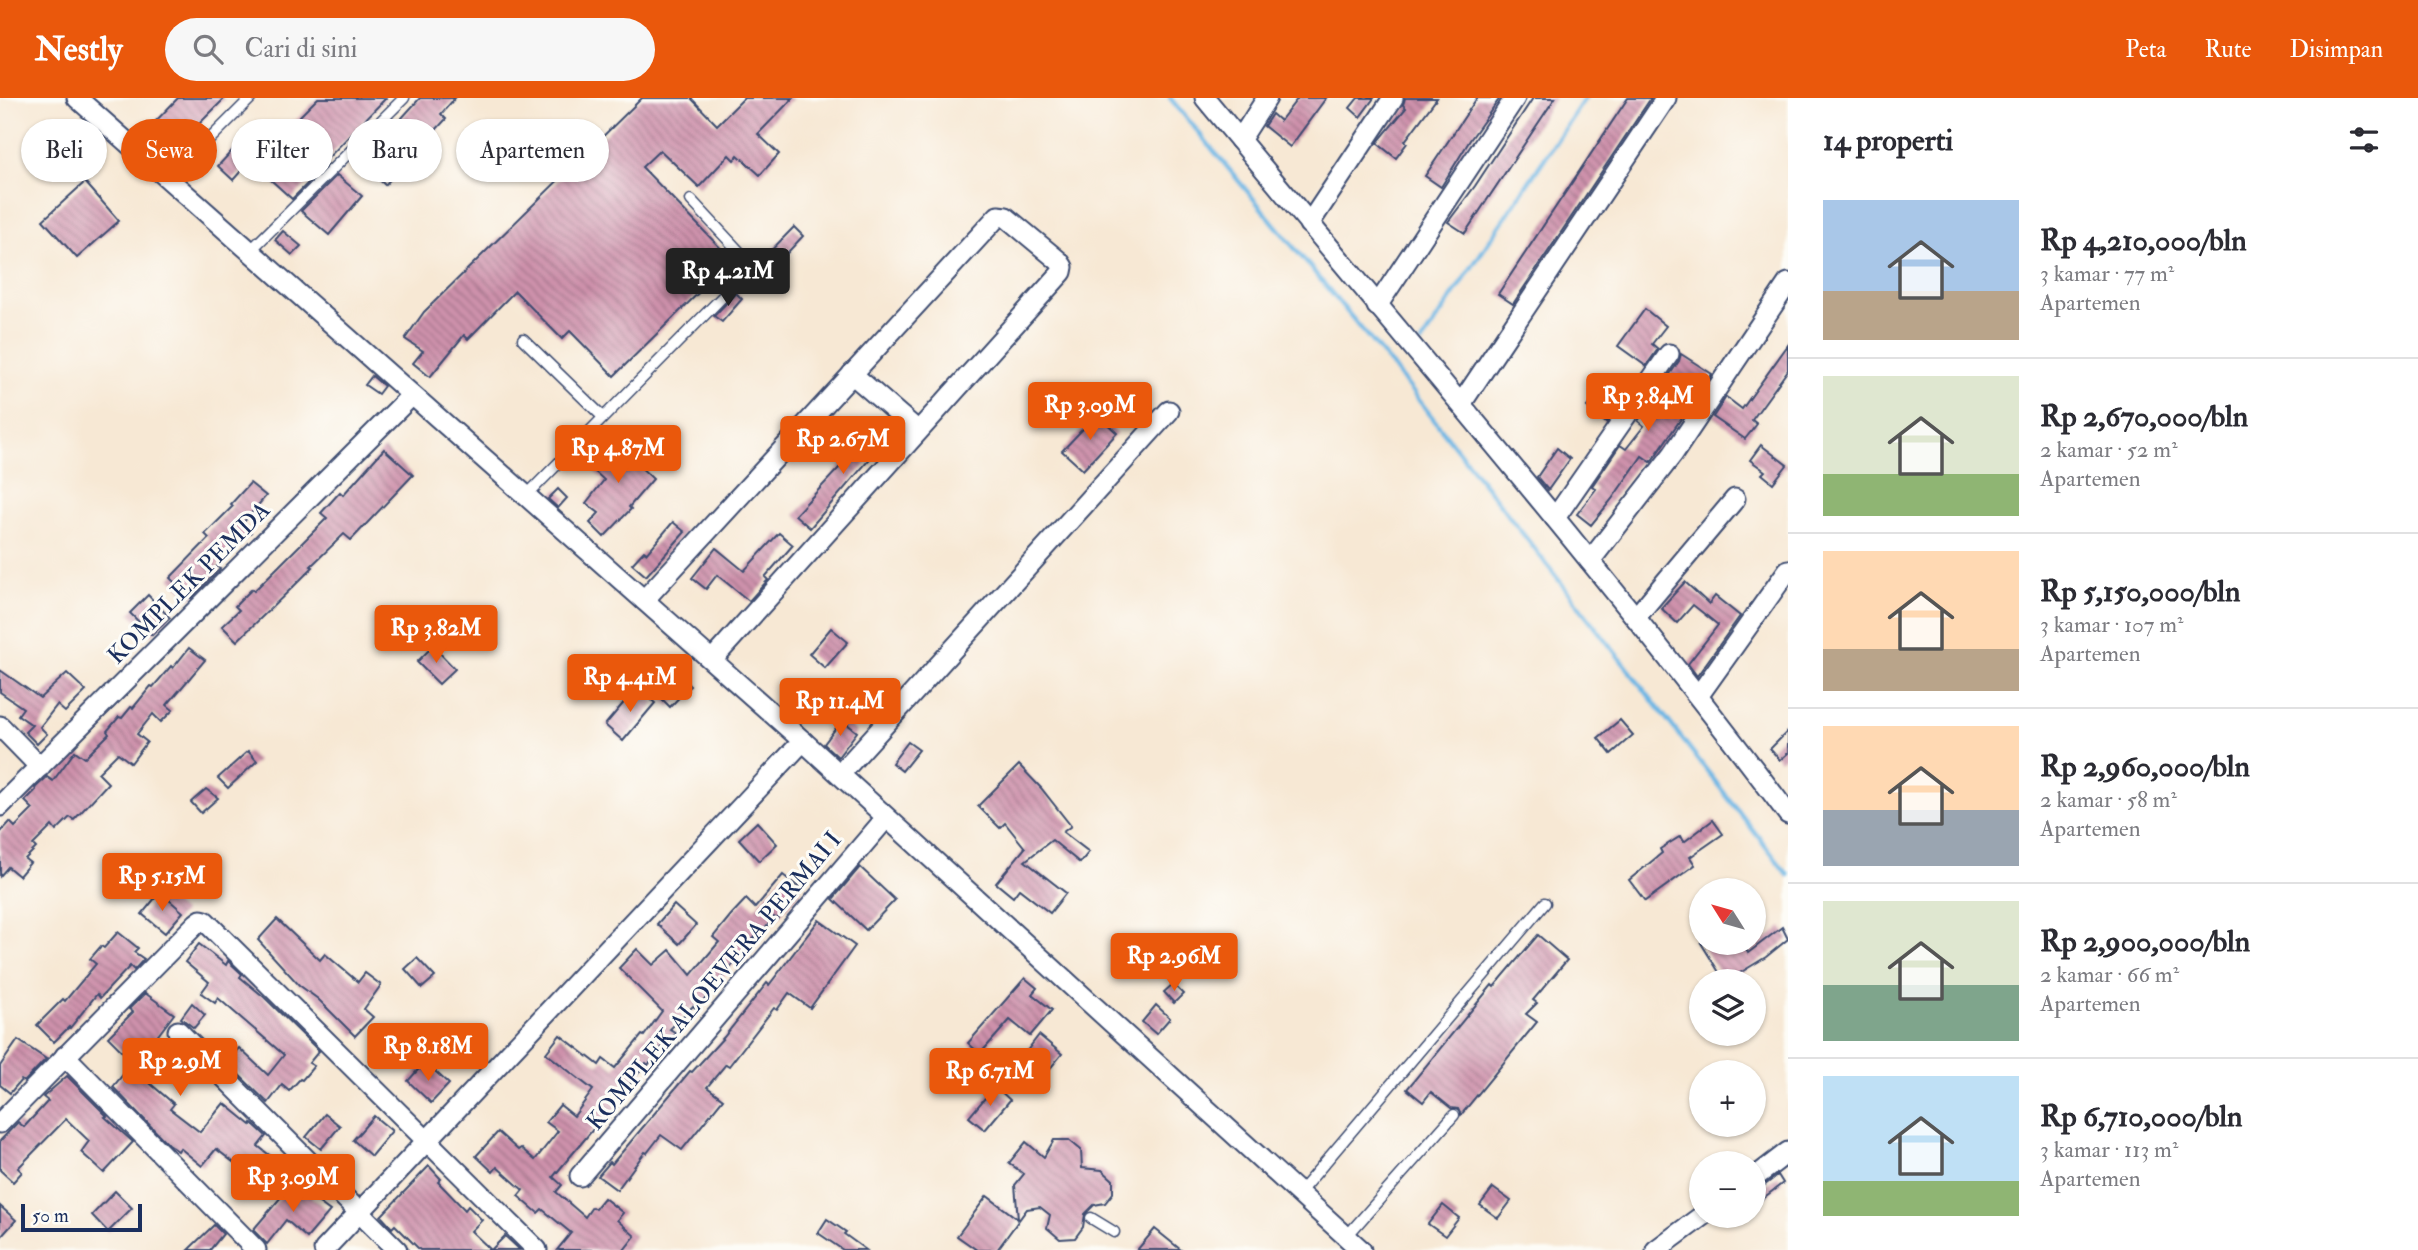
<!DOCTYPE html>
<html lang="id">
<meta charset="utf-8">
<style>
:root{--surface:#fff;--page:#f7f7f7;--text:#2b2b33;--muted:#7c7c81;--line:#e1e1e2;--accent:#ea580c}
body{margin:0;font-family:"IM FELL Double Pica",serif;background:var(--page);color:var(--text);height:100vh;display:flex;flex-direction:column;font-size:26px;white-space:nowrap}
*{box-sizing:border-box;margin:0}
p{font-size:23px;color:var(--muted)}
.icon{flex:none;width:38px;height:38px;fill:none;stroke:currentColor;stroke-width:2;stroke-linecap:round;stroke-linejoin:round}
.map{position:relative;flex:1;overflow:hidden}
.panel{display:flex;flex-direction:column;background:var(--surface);width:630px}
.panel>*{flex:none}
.hud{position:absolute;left:21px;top:21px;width:665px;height:63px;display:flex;gap:14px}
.needle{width:46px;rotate:307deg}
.buttons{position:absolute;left:1689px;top:780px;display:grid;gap:14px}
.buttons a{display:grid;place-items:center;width:77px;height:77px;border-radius:50%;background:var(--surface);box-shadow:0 2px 5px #0004;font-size:35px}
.scale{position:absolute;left:21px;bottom:18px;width:121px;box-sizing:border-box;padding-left:7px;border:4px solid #1b2f5e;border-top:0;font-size:19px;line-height:24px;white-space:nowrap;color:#1b2f5e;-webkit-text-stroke:5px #fdfcf7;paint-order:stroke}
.price{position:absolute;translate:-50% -60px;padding:0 16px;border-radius:7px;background:var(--accent);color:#fff;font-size:23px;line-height:46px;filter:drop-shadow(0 2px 4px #0008)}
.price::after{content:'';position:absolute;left:50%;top:42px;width:21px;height:16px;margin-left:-10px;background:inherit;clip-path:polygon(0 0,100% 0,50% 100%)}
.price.selected{background:#222;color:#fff}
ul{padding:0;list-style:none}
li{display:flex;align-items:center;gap:21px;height:175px;padding:0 35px}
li+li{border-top:2px solid var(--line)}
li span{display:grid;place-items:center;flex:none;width:196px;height:140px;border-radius:0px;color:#555}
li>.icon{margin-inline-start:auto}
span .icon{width:84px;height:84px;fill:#fffc;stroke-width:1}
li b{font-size:30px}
h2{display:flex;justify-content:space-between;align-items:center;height:84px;padding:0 35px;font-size:30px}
.pill{padding:0 24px;border-radius:32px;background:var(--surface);box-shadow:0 2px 5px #0004;font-size:24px;line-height:63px}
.pill.selected{background:var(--accent);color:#fff}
header{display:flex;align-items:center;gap:42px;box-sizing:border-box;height:98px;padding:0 35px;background:var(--accent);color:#fff}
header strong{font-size:33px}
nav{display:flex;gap:38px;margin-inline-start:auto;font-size:24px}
.search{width:490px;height:63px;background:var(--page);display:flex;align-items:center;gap:18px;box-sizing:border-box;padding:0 24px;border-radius:38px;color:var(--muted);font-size:26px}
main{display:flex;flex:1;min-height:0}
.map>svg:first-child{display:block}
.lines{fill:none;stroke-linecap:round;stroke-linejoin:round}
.stream{stroke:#6cb6e4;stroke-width:4.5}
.building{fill:url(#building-back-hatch)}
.lane-casing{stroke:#3c4b70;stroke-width:13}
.street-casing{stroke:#3c4b70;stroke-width:23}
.lane{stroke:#fff;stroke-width:10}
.street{stroke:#fff;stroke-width:19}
.labels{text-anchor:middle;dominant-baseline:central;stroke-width:6;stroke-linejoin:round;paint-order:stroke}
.street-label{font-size:24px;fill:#1b2f5e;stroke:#fdfcf7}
</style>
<header>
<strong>Nestly</strong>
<div class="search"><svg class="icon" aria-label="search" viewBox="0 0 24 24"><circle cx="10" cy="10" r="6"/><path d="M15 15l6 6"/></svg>Cari di sini</div>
<nav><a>Peta</a><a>Rute</a><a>Disimpan</a></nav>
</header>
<main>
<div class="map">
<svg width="1788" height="1152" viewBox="0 0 1788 1152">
<defs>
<pattern id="building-back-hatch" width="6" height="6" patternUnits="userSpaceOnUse" patternTransform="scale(1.75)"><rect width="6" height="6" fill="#ce91ab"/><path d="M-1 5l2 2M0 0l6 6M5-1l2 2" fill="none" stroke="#a6778e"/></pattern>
</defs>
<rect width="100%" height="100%" fill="#fdfcf7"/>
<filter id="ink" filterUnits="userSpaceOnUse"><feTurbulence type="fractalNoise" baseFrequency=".0143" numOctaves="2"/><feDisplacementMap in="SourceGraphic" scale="14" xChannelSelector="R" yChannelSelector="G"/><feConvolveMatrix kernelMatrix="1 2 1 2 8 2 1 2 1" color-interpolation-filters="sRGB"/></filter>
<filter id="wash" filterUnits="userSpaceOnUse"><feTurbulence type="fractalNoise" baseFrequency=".00686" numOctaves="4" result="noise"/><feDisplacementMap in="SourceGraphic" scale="28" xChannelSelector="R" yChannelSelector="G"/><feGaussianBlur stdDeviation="1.57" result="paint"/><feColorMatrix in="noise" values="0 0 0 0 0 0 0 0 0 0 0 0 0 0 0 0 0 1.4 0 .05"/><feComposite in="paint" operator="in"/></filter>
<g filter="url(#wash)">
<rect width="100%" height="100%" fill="#f7e8d4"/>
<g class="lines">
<g class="stream">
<polyline points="1170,0 1397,274 1788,777"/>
<polyline points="1421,245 1585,0"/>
</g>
</g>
<g id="blocks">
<g class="building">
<polygon points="178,0 225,0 175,50 152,27"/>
<polygon points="318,0 386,0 323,65 325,68 292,101 250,63 233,82 218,68 255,28 273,45"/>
<polygon points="420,0 455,0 441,16 446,21 385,87 361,65"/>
<polygon points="642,0 691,0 717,27 744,0 793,0 758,36 779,56 760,77 738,57 734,62 729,57 699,89 660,52 642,69 732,162 614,278 570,233 562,241 515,193 468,241 464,237 430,279 413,265 423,253 405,241 424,214"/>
<polygon points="1298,0 1326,0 1290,49 1264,28 1272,16 1280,23"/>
<polygon points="1358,0 1374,0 1360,19 1350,10"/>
<polygon points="1405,0 1437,0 1405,43 1407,45 1396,60 1377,45 1406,10 1403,7"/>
<polygon points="1477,0 1500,0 1470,42 1441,89 1425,78"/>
<polygon points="1533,0 1555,0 1465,135 1448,124 1475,88"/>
<polygon points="1628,0 1651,0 1513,206 1498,196"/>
<polygon points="337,77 362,98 329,137 301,113"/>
<polygon points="85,84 119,123 77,160 43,122"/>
<polygon points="794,129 803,138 761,183 753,176 754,170"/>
<polygon points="283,133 301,148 292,157 275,142"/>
<polygon points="736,195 742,201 722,224 714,218"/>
<polygon points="1645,211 1666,228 1652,246 1658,251 1646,268 1618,248"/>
<polygon points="1788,247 1788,272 1752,322 1757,326 1745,341 1713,319 1726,299 1742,311"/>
<polygon points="1681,256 1712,276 1651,364 1642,358 1612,401 1591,427 1577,416 1596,391 1592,388 1620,347 1626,351 1644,328 1638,323 1679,263"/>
<polygon points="372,278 384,288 378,296 365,287"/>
<polygon points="1620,282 1631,289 1606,325 1587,309 1599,295 1606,302"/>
<polygon points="1097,316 1117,335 1083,372 1062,353"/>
<polygon points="882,324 894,333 810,430 795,417"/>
<polygon points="627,336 645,353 635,364 653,381 629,409 631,411 604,439 590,425 599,415 586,405 604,382 593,372"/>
<polygon points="1761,347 1787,367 1773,385 1762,376 1765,373 1750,362"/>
<polygon points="1557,350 1570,361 1548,392 1537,379"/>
<polygon points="384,351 413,377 351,442 344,436 311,468 313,469 294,488 237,543 222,528 239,512 235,508 252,491 254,493 327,420 321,415 340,394 343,397"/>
<polygon points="250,385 266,398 242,426 251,434 217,468 220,471 191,500 170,480 209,440 205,436 233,408 231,406"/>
<polygon points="558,391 567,400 558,410 548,401"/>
<polygon points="673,424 685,434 646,478 632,466 644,453 647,455"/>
<polygon points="779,435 793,447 765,479 768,482 749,503 717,477 706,491 692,480 716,450 744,473"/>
<polygon points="1685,484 1709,506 1715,498 1740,518 1697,578 1688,566 1718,527 1693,507 1677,525 1661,510"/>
<polygon points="148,497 170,520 152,537 130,515"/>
<polygon points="831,530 848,544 825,570 809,556"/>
<polygon points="433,548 455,571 439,586 417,564"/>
<polygon points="189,550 205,562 167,607 173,612 161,624 153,616 137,636 147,644 131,665 118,655 98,675 108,685 74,722 70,719 56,733 52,728 33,747 36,750 25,761 30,765 19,778 8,769 0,778 0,735 10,724 15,729 33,711 25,703 36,692 35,690 47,679 53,683 75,653 85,660 109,636 107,633 119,619 122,620 131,609 133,610 151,588 153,589 171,568 173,570"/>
<polygon points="0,572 40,600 67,575 86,593 65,614 57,607 40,629 47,636 37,646 25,634 32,627 18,617 23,610 0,594"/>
<polygon points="681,579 690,588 670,609 661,600"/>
<polygon points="637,589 655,605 623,643 605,627"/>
<polygon points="842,622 857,634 838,659 824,646"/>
<polygon points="1620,622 1633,637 1611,656 1598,640"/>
<polygon points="1788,633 1788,655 1780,662 1770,651"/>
<polygon points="908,644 919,652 902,673 892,665"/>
<polygon points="248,653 257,663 228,690 218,680"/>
<polygon points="1019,667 1041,690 1071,728 1063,734 1089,754 1080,765 1052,742 1025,763 1066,795 1050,815 1019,791 1013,799 996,785 1025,750 1005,725 1000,730 978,708"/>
<polygon points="206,691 218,700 201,715 191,704"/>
<polygon points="1713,722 1723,736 1690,759 1695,767 1645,803 1629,782 1662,755 1660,751 1681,738 1684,744"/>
<polygon points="757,724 777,746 759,763 739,741"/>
<polygon points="860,769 895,802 866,832 833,801"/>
<polygon points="783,777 802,792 777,821 774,819 757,841 755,839 697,911 693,908 670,931 676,935 666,948 664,947 648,967 646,965 628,989 631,992 603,1026 600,1023 553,1079 562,1087 556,1094 585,1119 592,1109 595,1111 604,1100 623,1115 617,1122 635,1138 624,1152 557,1152 571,1135 542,1111 538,1115 518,1098 523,1092 497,1069 493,1074 476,1058 498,1034 518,1052 521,1050 535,1062 558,1033 546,1024 560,1007 574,1018 593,992 546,955 560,937 599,967 603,961 615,970 642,937 644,938 662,913 619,870 637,851 653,867 670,852 691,877 719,844 713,839 731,817 746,801 755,810"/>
<polygon points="160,794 183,814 165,835 142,816"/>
<polygon points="674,807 696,827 679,846 657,826"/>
<polygon points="277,821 320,862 325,856 358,884 365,875 381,887 364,911 373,919 355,938 318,901 299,887 258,842"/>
<polygon points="819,822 855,848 810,910 789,895 777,912 774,910 729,968 726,966 707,989 723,1001 682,1052 661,1037 647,1055 645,1054 617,1092 598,1078 610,1064 612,1066 690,973 692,974 724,939 767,885 769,887"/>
<polygon points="1782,829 1788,841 1766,859 1725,884 1701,845 1743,845 1748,855"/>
<polygon points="118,834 138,850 134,854 144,861 134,872 130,868 100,900 97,896 70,930 69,929 54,944 37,927 63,901 65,903 96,866 90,861 101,848 104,850"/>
<polygon points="1538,837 1567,862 1533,902 1537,905 1526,916 1537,924 1461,1017 1458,1011 1451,1010 1431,994 1423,1004 1407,991 1492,887 1494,889"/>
<polygon points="199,846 226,867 228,863 242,876 240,879 264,899 319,953 309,965 314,968 302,982 300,981 289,993 282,987 268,1005 226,964 239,950 268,977 284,957 218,900 215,905 201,895 209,884 185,864"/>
<polygon points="417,860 435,879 422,890 405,871"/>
<polygon points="1025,880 1037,890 1032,896 1052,912 1030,938 1010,922 980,956 968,945"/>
<polygon points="1173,886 1183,896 1174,905 1164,894"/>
<polygon points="145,895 174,916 156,940 168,948 145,981 174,1006 170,1011 200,1034 224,1005 251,1027 252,1025 266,1038 258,1048 278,1064 263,1083 243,1067 241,1070 216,1051 202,1068 180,1050 178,1053 168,1046 113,989 133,964 108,939 133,914 129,911"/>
<polygon points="192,905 205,917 194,930 181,920"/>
<polygon points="1156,907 1170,920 1156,936 1142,924"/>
<polygon points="392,936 402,945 386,962 377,954"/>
<polygon points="1039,937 1062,956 1048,973 1026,954"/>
<polygon points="18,942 46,961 24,984 21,982 10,995 0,987 0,968"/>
<polygon points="425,964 449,986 431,1005 408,983"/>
<polygon points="67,978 107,1018 105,1019 133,1044 104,1075 81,1054 89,1043 66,1021 18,1070 22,1074 13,1084 0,1072 0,1043 18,1024 24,1029 48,1003 43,999"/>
<polygon points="995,988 1010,1002 985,1032 969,1019"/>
<polygon points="325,1016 340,1028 321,1051 306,1039"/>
<polygon points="374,1018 392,1033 371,1058 353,1042"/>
<polygon points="1054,1042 1069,1042 1081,1052 1082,1070 1102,1072 1113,1082 1113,1095 1105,1105 1094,1107 1085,1116 1083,1129 1075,1140 1060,1141 1047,1130 1050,1117 1040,1109 1027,1111 997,1152 977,1152 957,1138 987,1098 1018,1121 1015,1087 1024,1076 1009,1065 1026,1044 1044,1059"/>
<polygon points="429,1068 441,1081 438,1084 465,1112 468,1108 482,1122 471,1133 491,1152 420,1152 395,1127 392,1130 381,1118"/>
<polygon points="1778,1077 1783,1085 1754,1107 1754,1092 1761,1090"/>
<polygon points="309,1081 318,1090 311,1099 330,1113 307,1140 286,1122 267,1146 253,1132 287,1092 294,1099"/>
<polygon points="1493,1090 1511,1103 1498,1120 1480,1107"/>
<polygon points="115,1093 132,1110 108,1134 92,1117"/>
<polygon points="1443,1107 1459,1120 1445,1138 1428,1126"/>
<polygon points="0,1108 16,1122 0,1140"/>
<polygon points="827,1121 846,1134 844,1136 866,1152 843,1152 818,1135"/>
<polygon points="214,1127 223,1136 210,1152 188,1152"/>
<polygon points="1155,1131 1181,1152 1137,1152"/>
<polygon points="505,1138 520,1152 491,1152"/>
</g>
</g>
</g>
<g filter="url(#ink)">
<use href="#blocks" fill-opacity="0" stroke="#3c4b70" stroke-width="2"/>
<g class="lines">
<defs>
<g id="lane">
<polyline points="169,82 251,0"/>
<polyline points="250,153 404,0"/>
<polyline points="523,241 603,319"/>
<polyline points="526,398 746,175 747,162 691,102"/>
<polyline points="1299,1095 1545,805"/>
<polyline points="1091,1120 1114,1134"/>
<polyline points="1346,1139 1454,1017"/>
</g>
<g id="street">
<polyline points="77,0 803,643 1361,1152"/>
<path d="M1205 0C1401 237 1604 470 1788 716"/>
<polyline points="1240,42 1267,0"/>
<polyline points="1309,126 1393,0"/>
<polyline points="1377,208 1515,0"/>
<polyline points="852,276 918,333"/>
<polyline points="1461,306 1666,0"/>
<polyline points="1555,420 1669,256"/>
<polyline points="1590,463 1673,356 1788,185"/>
<polyline points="644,502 998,118 1006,119 1059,163 1063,169 1062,174 712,562"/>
<polyline points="1636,519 1735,401"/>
<polyline points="1699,597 1788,472"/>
<polyline points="0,628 40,669"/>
<polyline points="840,676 1169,313"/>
<polyline points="0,708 412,297"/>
<polyline points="178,933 397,1152"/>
<polyline points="65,958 256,1152"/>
<polyline points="0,1025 197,825 201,822 205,823 537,1152"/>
<polyline points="580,1078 886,720"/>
<polyline points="1754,1080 1788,1054"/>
<polyline points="324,1152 803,643"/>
<polyline points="1656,1152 1702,1118"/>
</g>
</defs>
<use href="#lane" class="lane-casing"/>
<use href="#street" class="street-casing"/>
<use href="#lane" class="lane"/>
<use href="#street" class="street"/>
</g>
</g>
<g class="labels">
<g class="street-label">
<text transform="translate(189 485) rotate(-45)">KOMPLEK PEMDA</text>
<text transform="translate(714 883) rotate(-50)">KOMPLEK ALOEVERA PERMAI I</text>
</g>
</g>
</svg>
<div class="buttons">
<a><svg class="needle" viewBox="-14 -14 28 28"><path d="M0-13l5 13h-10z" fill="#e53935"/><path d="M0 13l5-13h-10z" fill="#7c7c81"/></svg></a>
<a><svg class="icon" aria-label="layers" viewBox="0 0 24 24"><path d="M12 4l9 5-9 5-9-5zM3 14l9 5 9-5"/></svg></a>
<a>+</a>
<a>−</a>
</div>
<div class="scale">50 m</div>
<b class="price selected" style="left:728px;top:210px">Rp 4.21M</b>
<b class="price" style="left:1648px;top:335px">Rp 3.84M</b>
<b class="price" style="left:1090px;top:344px">Rp 3.09M</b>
<b class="price" style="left:843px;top:378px">Rp 2.67M</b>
<b class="price" style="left:618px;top:387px">Rp 4.87M</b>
<b class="price" style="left:436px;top:567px">Rp 3.82M</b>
<b class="price" style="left:630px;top:616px">Rp 4.41M</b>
<b class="price" style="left:840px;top:640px">Rp 11.4M</b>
<b class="price" style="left:162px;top:815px">Rp 5.15M</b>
<b class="price" style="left:1174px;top:895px">Rp 2.96M</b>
<b class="price" style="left:428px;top:985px">Rp 8.18M</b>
<b class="price" style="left:180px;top:1000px">Rp 2.9M</b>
<b class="price" style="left:990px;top:1010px">Rp 6.71M</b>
<b class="price" style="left:293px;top:1116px">Rp 3.09M</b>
<div class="hud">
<a class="pill">Beli</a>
<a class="pill selected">Sewa</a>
<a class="pill">Filter</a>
<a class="pill">Baru</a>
<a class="pill">Apartemen</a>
</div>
</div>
<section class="panel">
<h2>14 properti<svg class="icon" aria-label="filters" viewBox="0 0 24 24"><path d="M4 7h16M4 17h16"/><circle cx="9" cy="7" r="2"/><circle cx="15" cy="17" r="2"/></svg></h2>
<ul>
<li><span style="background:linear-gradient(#a9c7e8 65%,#b9a48a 0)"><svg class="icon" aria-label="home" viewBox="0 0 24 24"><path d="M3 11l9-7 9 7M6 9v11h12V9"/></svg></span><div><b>Rp 4,210,000/bln</b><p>3 kamar · 77 m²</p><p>Apartemen</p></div></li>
<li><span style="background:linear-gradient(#dfe7d0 70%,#8fb573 0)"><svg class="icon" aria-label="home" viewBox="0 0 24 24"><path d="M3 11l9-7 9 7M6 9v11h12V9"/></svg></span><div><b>Rp 2,670,000/bln</b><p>2 kamar · 52 m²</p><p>Apartemen</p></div></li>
<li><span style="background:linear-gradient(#ffd9b3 70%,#b9a48a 0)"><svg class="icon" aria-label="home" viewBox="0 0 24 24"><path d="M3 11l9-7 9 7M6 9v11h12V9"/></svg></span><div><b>Rp 5,150,000/bln</b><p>3 kamar · 107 m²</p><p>Apartemen</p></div></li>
<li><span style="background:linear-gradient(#ffd9b3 60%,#9aa5b1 0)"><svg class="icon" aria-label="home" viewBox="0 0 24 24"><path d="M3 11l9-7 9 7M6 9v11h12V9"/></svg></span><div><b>Rp 2,960,000/bln</b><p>2 kamar · 58 m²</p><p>Apartemen</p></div></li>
<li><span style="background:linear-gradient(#dfe7d0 60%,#7fa58c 0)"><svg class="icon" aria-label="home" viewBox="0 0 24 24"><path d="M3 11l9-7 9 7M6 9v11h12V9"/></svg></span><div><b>Rp 2,900,000/bln</b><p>2 kamar · 66 m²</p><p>Apartemen</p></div></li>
<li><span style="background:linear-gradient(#bfe0f5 75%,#8fb573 0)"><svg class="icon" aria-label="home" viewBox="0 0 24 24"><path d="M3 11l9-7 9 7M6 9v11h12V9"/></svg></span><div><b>Rp 6,710,000/bln</b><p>3 kamar · 113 m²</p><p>Apartemen</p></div></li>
</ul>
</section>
</main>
